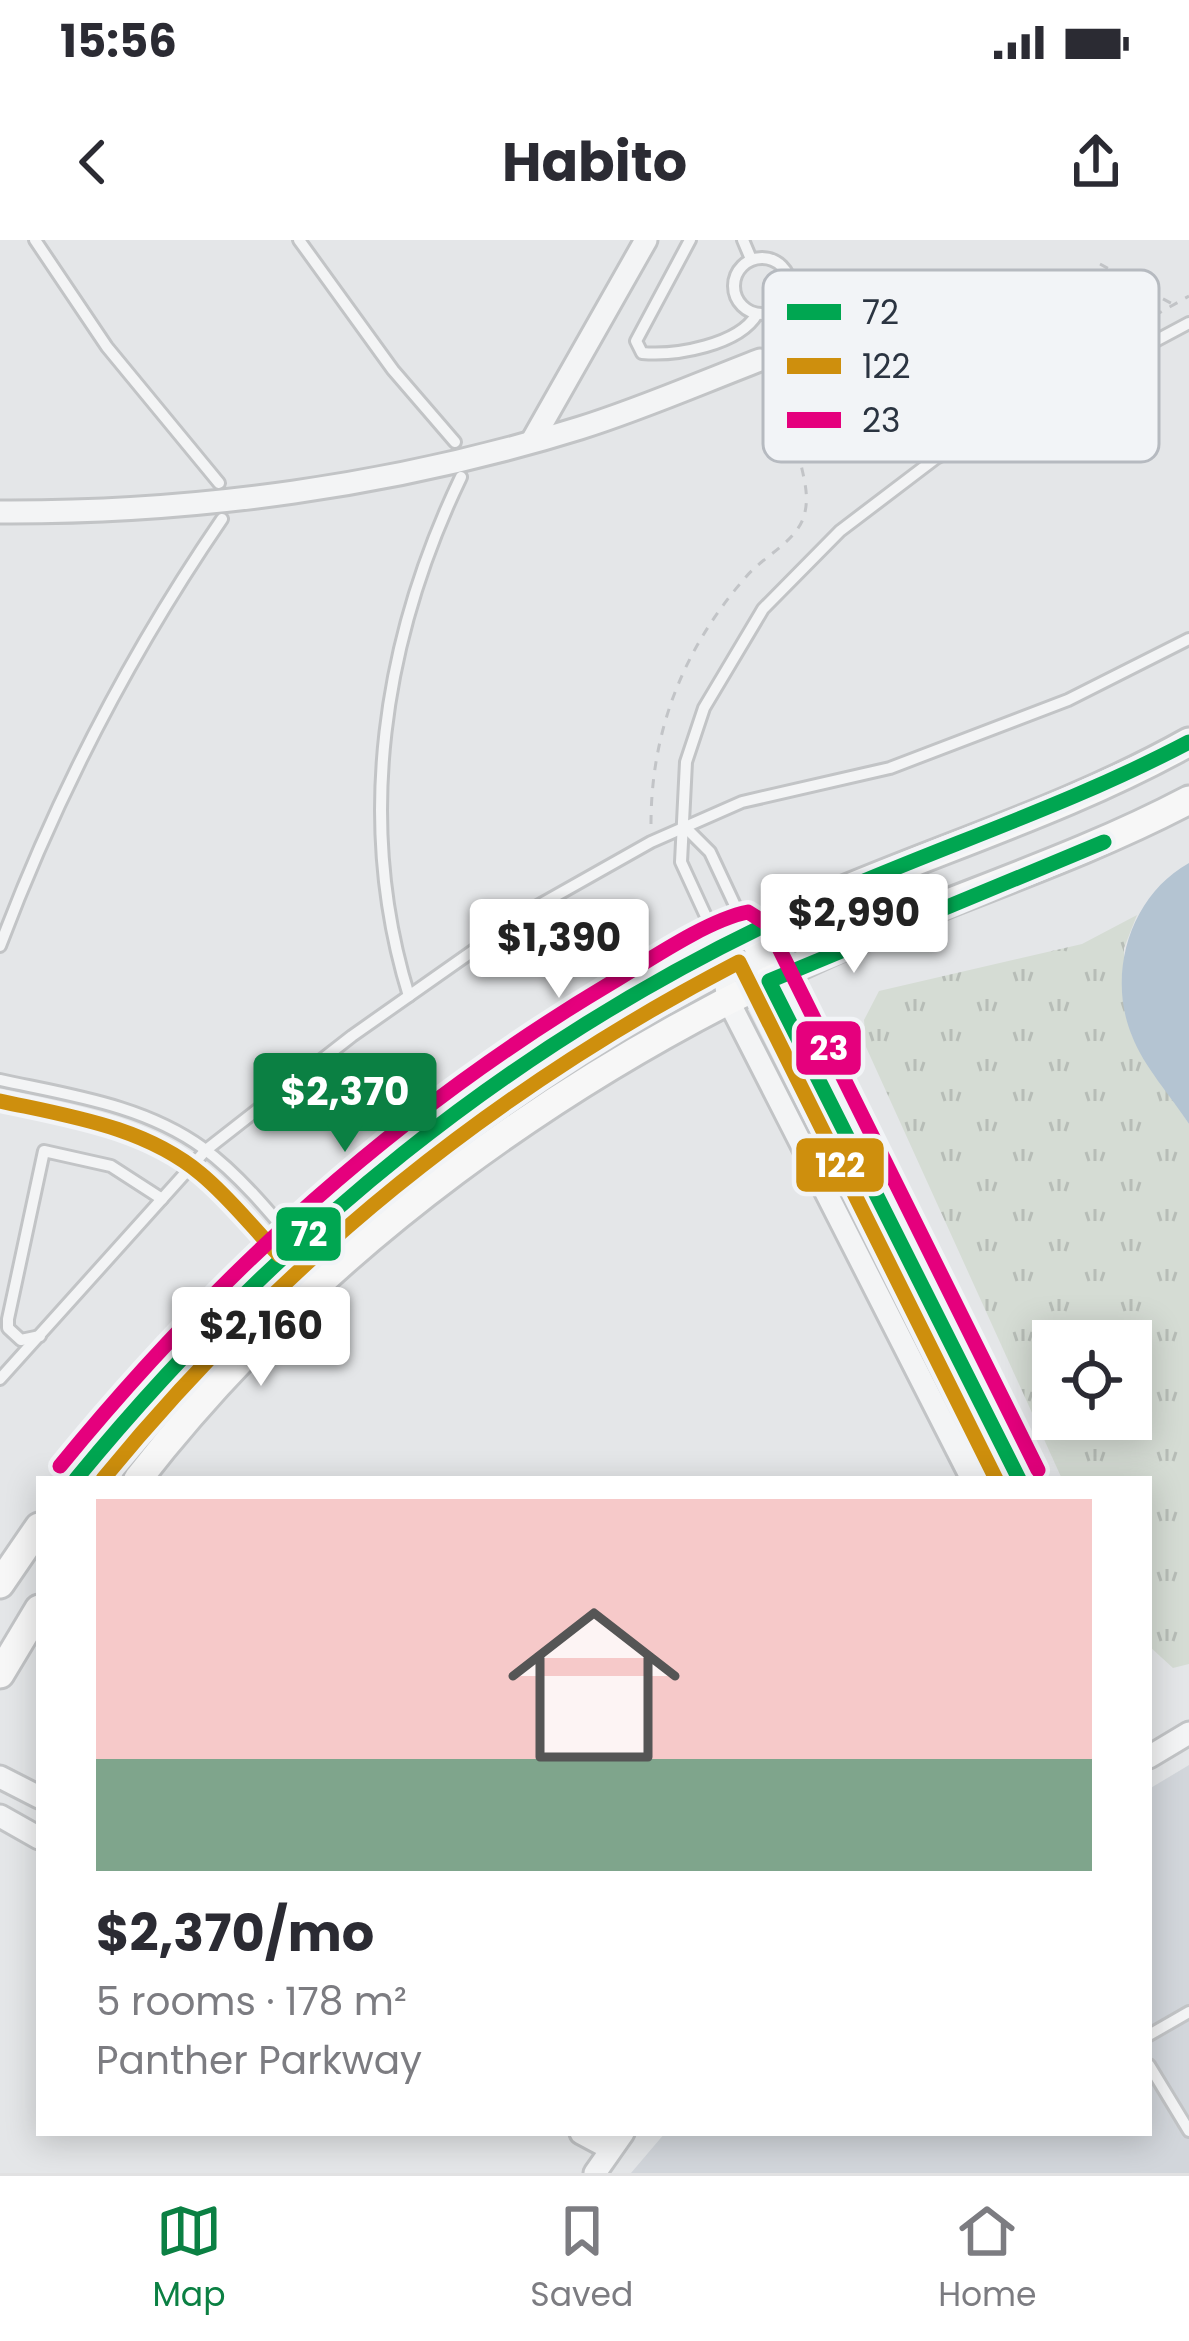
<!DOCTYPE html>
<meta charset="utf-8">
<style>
:root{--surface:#fff;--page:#f2f2f3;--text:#2b2b33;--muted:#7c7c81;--line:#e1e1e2;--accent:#0b8043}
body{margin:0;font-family:Poppins,sans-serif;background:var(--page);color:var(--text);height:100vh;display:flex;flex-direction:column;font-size:45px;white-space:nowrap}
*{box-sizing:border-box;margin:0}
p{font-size:39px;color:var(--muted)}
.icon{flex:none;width:66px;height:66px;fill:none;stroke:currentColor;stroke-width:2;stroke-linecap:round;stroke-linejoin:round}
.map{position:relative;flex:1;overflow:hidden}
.drawer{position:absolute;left:36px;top:1236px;width:1116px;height:660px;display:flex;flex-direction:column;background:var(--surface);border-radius:0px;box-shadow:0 6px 30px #0003}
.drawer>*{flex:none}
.fabs{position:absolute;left:1032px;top:1080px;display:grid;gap:24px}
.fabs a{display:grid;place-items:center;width:120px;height:120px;border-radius:0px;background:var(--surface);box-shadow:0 6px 30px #0003;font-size:60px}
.price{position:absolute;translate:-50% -102px;padding:0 27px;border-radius:12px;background:#fff;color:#222;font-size:39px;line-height:78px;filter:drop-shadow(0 3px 6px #0008)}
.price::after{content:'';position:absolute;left:50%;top:72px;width:36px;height:27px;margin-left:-18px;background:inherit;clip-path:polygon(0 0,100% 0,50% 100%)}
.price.current{background:var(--accent);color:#fff}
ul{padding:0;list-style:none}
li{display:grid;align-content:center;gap:24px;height:636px;padding:0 60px}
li+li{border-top:3px solid var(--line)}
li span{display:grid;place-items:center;height:372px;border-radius:0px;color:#555}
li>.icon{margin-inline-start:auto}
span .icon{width:216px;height:216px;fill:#fffc;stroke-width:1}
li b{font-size:51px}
.status{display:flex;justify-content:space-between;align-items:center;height:84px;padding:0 60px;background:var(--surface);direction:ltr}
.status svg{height:33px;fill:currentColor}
header{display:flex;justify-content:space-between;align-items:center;height:156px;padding:0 60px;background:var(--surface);font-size:54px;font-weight:700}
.dock{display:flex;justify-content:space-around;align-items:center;height:168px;border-top:3px solid var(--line);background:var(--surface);font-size:33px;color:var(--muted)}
.dock a{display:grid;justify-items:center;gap:6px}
.dock .current{color:var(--accent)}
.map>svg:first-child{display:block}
.built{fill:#d2d6db}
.grass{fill:url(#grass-tufts);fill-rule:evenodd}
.water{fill:#b4c4d2}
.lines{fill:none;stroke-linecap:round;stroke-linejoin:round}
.lane-casing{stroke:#c2c4c6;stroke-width:16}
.street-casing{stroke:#c2c4c6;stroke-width:27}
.secondary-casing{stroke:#c2c4c6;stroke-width:33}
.path{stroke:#c2c4c7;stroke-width:3;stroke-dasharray:9 9;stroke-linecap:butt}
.lane{stroke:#f3f4f5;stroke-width:10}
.street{stroke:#f3f4f5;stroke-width:21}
.secondary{stroke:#f7f7f7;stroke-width:27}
.bus-1-casing{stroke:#f2f4f7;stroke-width:24}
.bus-2-casing{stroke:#f2f4f7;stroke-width:24}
.bus-3-casing{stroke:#f2f4f7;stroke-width:24}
.bus-1{stroke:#00a651;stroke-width:15}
.bus-2{stroke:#ce8f0d;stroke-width:15}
.bus-3{stroke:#e5007d;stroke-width:15}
.key{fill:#f2f4f7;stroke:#b6bac0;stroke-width:3}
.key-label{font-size:33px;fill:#2b3441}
.line-badge{stroke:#f2f4f7;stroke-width:4.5}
.badge-label{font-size:33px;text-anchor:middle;font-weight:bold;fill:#fff}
</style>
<div class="status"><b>15:56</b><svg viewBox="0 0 49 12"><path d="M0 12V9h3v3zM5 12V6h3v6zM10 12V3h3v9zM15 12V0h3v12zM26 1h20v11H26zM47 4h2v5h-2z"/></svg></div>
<header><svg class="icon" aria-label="back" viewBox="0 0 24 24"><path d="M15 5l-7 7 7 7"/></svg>Habito<svg class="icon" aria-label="share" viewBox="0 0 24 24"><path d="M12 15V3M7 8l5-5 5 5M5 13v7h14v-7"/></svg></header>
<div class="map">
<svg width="1189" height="1933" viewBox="0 0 1189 1933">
<defs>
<pattern id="grass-tufts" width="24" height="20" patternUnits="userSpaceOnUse" patternTransform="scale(3)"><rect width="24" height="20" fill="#d5dcd4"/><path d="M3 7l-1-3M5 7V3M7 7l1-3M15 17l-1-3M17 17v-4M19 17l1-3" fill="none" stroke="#b7bdb7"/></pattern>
</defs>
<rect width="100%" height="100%" fill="#e4e6e8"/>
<polygon class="built" points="1189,1525 1189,1933 631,1933 665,1893 1149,1893 1149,1549"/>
<path class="grass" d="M1137 675 1124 708V762L1132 796 1189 884V1424L1173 1428 1149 1406V1239H1062L866 807 864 780 879 751 1082 704ZM1053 1101H1131V1179H1053Z"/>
<path class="water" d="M1189 623V884C1171 856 1144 827 1132 796 1106 733 1131 655 1189 623Z"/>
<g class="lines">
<defs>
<g id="lane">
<polyline points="35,0 107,107 219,243"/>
<polyline points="299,0 393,130 455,202"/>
<path d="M690 0 636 101 642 113C676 116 739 105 757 74"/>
<polyline points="743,0 751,19"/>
<circle cx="762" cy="46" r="28"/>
<polyline points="901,130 943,214"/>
<polyline points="684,586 710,612 746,689"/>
<path d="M0 706C57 555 131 412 222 279"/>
<polyline points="720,707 681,622 686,522 704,468 763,369 840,291 936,218 1189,83"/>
<path d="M409 756C355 582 383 400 461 237"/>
<path d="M0 840C69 855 144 865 203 908 248 941 288 995 325 1038"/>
<polyline points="40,1096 21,1100 8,1088 8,1079 44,911 111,926 162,959"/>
<polyline points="0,1139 206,910 352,796 534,668 651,602 742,562 890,528 1068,460 1189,399"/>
<polyline points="1149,1795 1189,1772"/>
<polyline points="1149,1825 1189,1891"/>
</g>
<g id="street">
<polyline points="532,201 646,0"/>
<path d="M0 272C195 273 394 246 580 188 641 169 700 143 760 120"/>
<polyline points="748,693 1019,1239"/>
<polyline points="720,707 728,760 972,1239"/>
<polyline points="1149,1517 1189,1493"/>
<polyline points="0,1537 39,1557"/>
<polyline points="0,1576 39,1598"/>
<polyline points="581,1893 611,1909"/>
<polyline points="595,1933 623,1893"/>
</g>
<g id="secondary">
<path d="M76 1239C265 994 514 797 797 670 927 612 1064 572 1189 502"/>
<path d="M138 1239C318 1007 570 827 836 709 953 657 1075 620 1189 560"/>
<polyline points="0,1344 39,1287"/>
<polyline points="0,1434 39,1369"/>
</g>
</defs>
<use href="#lane" class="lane-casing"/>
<use href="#street" class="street-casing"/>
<use href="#secondary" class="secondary-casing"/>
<g class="path">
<polyline points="1100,24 1176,66"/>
<polyline points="1024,65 1025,147"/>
<polyline points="837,140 840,210"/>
<polyline points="945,180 1025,149 1189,56"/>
<path d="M651 584C651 490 684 408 745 338 762 317 793 304 803 279 811 256 803 237 799 215L914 191"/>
</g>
<use href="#lane" class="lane"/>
<use href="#street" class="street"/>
<use href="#secondary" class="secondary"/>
<defs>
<g id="bus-1">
<path d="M76 1239C275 997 510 802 797 670 926 611 1062 569 1189 502"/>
<polyline points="1019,1239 769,741 1104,602"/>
</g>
<g id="bus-2">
<path d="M0 861C69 876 145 887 201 934 230 958 253 988 279 1015"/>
<path d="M103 1239C281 1022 490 851 739 722L996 1239"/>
</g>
<path id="bus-3" d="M60 1226C218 1033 396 871 611 743 648 721 707 680 748 672L767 684 1038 1230"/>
</defs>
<use href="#bus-1" class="bus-1-casing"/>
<use href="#bus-2" class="bus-2-casing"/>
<use href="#bus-3" class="bus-3-casing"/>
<use href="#bus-1" class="bus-1"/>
<use href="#bus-2" class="bus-2"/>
<use href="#bus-3" class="bus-3"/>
</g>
<rect x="763" y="30" width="396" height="192" rx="18" class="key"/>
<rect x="787" y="64" width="54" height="16" fill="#00a651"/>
<rect x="787" y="118" width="54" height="16" fill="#ce8f0d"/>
<rect x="787" y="172" width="54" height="16" fill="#e5007d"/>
<g class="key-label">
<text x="862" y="84">72</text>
<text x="862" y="138">122</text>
<text x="862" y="192">23</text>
</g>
<g class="line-badge">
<rect x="794" y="779" width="69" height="58" rx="12" fill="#e5007d"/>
<rect x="794" y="896" width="92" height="58" rx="12" fill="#ce8f0d"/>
<rect x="274" y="965" width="69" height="58" rx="12" fill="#00a651"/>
</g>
<g class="badge-label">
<text x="829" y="820">23</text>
<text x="840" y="937">122</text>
<text x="309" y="1006">72</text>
</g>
</svg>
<div class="fabs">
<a><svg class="icon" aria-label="locate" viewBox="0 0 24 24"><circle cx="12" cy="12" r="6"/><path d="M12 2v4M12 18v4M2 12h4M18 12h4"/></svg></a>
</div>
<b class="price" style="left:854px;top:736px">$2,990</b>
<b class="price" style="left:559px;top:761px">$1,390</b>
<b class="price current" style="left:345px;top:915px">$2,370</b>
<b class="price" style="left:261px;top:1149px">$2,160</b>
<section class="drawer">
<ul>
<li><span style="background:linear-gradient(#f6c9c9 70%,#7fa58c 0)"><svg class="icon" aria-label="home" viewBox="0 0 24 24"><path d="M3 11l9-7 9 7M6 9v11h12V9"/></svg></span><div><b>$2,370/mo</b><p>5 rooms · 178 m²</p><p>Panther Parkway</p></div></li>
</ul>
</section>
</div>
<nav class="dock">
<a class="current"><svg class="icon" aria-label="map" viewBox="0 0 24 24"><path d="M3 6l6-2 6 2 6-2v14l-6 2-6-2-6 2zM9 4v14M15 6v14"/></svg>Map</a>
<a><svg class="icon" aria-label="saved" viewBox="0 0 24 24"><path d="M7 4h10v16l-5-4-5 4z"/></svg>Saved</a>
<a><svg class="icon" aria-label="home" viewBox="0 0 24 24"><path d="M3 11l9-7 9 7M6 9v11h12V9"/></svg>Home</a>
</nav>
